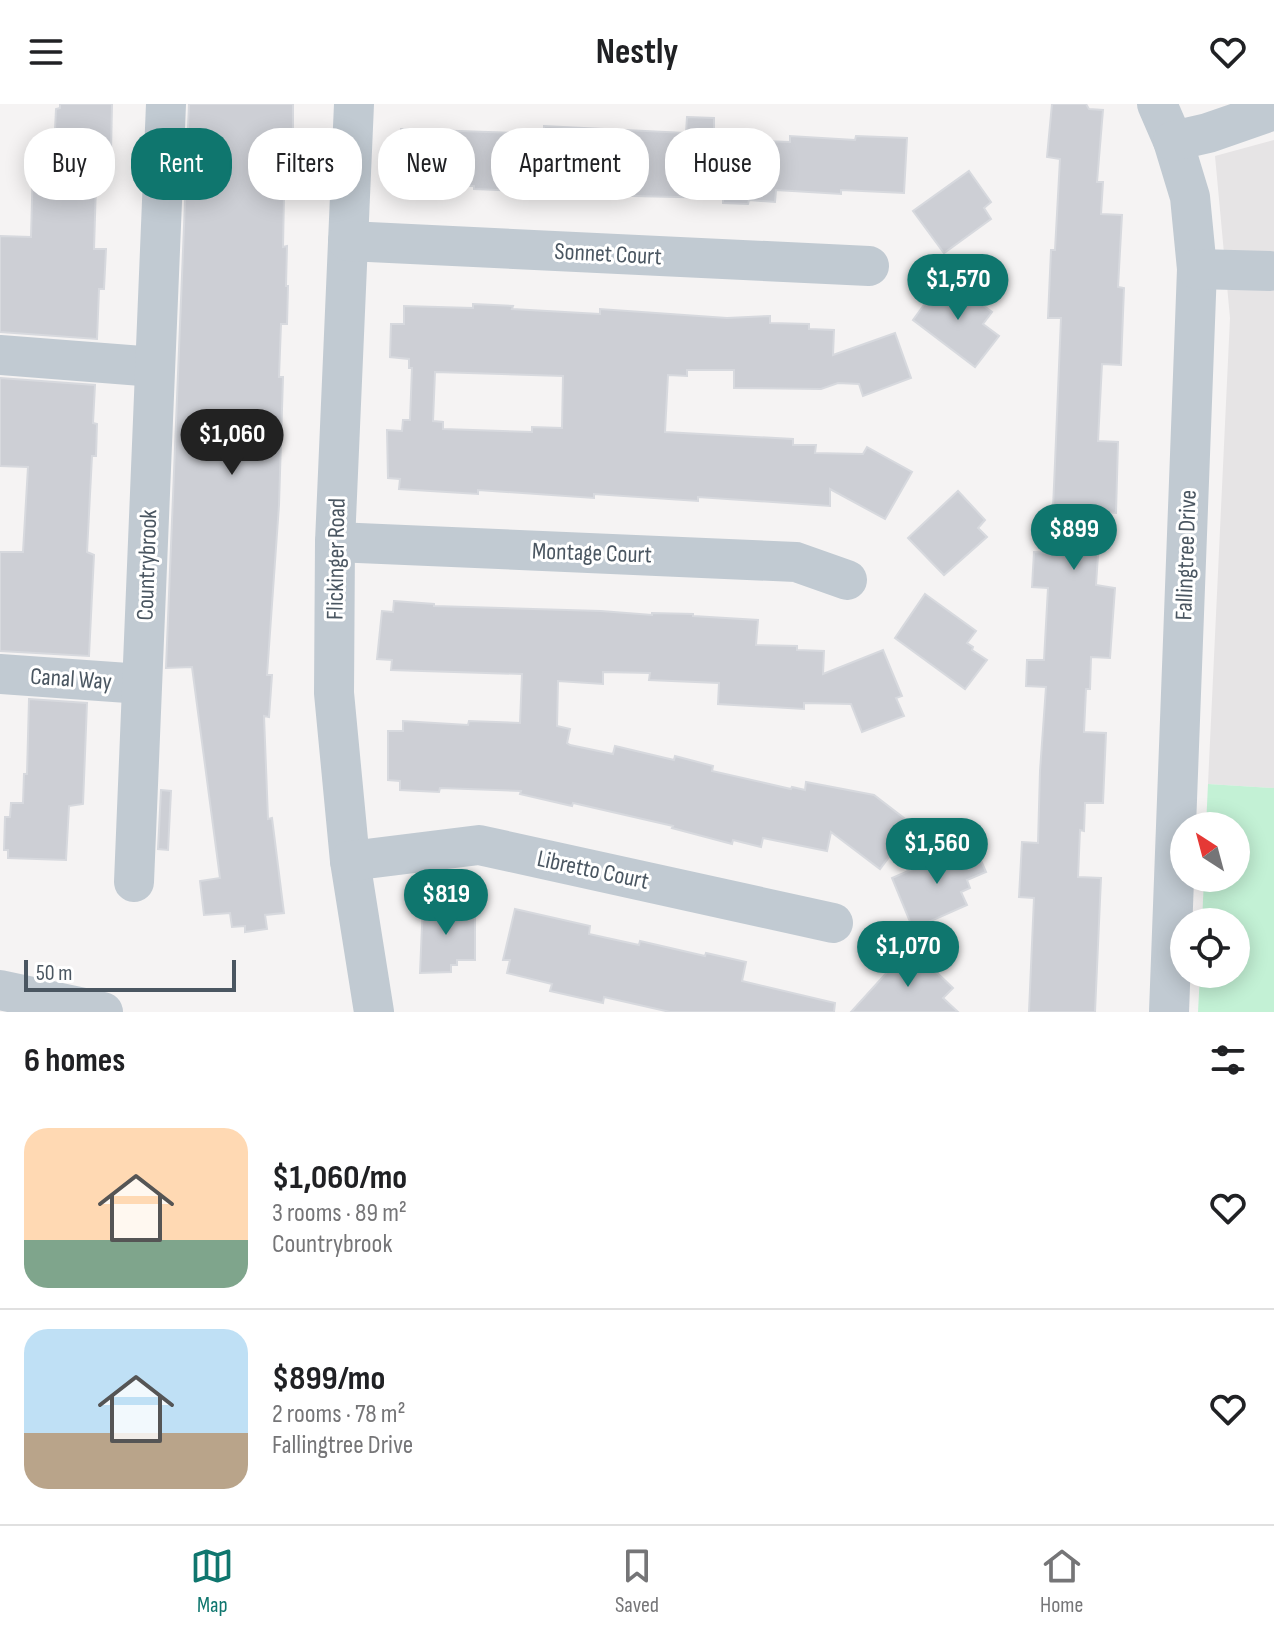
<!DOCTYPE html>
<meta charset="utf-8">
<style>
:root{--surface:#fff;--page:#f6f6f6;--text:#202124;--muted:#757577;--line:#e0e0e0;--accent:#0f766e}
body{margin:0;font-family:"Sofia Sans Condensed",sans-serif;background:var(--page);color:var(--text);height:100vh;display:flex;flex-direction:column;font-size:30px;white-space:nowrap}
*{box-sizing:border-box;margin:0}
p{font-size:26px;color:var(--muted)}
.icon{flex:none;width:44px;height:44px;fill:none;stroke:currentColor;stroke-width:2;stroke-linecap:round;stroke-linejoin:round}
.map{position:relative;height:908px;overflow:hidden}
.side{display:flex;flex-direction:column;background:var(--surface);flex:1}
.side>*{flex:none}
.hud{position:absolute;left:24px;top:24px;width:800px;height:72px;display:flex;gap:16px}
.needle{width:52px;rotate:324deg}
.buttons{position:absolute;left:1170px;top:708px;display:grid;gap:16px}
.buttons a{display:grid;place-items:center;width:80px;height:80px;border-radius:50%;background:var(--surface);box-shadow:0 4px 20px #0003;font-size:40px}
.scale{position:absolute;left:24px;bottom:20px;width:212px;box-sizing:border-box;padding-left:8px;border:4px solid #4a5661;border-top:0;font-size:22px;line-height:28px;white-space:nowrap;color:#4a5661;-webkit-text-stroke:6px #fff;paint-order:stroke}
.price{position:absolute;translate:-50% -68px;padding:0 18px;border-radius:28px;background:var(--accent);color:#fff;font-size:26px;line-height:52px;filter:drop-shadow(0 2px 4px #0008)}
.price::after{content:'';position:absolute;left:50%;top:48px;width:24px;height:18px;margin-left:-12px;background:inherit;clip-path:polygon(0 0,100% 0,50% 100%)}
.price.active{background:#222;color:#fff}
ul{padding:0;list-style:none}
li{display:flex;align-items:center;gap:24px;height:200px;padding:0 24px}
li+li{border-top:2px solid var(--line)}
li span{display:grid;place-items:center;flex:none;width:224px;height:160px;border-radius:24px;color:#555}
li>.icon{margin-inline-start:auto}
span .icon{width:96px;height:96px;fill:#fffc;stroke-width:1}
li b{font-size:34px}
h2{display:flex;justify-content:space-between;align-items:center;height:96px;padding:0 24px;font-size:34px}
.pill{padding:0 28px;border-radius:32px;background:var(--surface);box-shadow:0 4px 20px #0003;font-size:28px;line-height:72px}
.pill.active{background:var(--accent);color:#fff}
header{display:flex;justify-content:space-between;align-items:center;height:104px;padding:0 24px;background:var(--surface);font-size:36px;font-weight:700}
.menu{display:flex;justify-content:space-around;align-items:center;height:112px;border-top:2px solid var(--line);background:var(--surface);font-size:22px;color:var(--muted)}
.menu a{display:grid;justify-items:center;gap:4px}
.menu .active{color:var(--accent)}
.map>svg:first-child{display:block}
.education{fill:#e6e4e5}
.green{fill:#c3f1d5}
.building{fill:#cdcfd5;stroke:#d7d9de;stroke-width:2;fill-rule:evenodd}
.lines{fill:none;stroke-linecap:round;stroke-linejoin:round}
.minor{stroke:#c1cad2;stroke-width:40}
.labels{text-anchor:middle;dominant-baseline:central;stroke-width:6;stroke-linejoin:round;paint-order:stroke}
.street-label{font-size:24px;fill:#4a5661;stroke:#fff}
</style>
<header><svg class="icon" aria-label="menu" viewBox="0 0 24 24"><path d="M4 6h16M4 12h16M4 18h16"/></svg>Nestly<svg class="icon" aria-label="heart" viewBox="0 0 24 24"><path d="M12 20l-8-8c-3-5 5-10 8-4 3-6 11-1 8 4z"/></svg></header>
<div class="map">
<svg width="1274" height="908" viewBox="0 0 1274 908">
<rect width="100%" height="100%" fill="#f5f3f3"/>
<polygon class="education" points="1274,36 1274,684 1208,680 1230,214 1215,52"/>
<polygon class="green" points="1208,680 1274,684 1274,908 1198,908 1200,870 1236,870 1236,818 1202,818 1204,774 1236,774 1236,722 1206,722"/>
<g class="building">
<polygon points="60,0 112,0 111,49 97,48 94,145 106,145 104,185 99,185 97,235 0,228 0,132 31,133 33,60 38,60 39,46 54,47 56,5 60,4"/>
<polygon points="189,0 293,0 293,91 284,91 283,143 287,142 286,182 288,182 287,220 281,220 279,273 283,273 279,401 267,571 272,571 269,613 264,612 268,715 272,714 284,809 265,811 267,825 245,828 245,822 232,823 230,809 204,811 200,777 220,774 192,563 166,564"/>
<polygon points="1052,0 1086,0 1089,5 1103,6 1097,78 1103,78 1101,110 1122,111 1118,183 1124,184 1121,261 1102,260 1098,337 1118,338 1116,409 1095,407 1093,451 1098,451 1096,481 1115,484 1110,554 1091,553 1090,585 1086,585 1084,628 1106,629 1103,699 1085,699 1084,727 1080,726 1078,773 1101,774 1095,908 1029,908 1034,794 1019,793 1022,738 1038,739 1040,667 1046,583 1026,582 1027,556 1044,556 1048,484 1032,483 1034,448 1051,449 1055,359 1061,214 1048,214 1051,146 1055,146 1060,55 1047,53"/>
<polygon points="687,13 714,14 714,35 790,38 790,32 855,36 856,32 907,34 904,89 841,86 841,90 776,86 775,98 749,96 748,100 723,99 723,94 541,90 541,88 474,85 474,82 422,81 422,73 399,72 401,25 544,30 544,22 686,29"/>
<polygon points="969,67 991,98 984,104 991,115 944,149 913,107"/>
<polygon points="945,172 992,208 983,220 999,232 975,263 913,216"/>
<path d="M473 200 513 202 512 205 600 210V205L727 214 770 212V219L809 220V225L834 226 833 251 895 229 911 274 863 292 859 280 838 279 821 285 734 284V266H687V272L668 271 665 328 793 335V341H816L815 349 863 350 867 343 912 368 885 415 830 385V402L698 393V397L594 390V394L478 386V390L399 385 400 375 388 374 387 326 402 327 403 316H410L412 264H409V255L390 253 391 220H404V202L473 204ZM435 268 563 272 562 324 532 323V328L443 325V318L433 317Z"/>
<polygon points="0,274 95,281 93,319 97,320 96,352 92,352 87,448 94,451 89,552 0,547 0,448 23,448 28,363 0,362"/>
<polygon points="958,387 985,416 978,424 987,433 944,471 908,434"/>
<polygon points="925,490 976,527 967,539 973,543 972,546 987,556 965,585 895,534"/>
<polygon points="394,497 434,500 434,502 601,507 652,511 652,509 693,510 693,512 758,516 756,541 797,542 797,546 824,547 823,570 883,546 902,592 896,594 904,612 862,628 851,600 804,599 804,605 718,600 719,579 649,576 650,569 603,568 603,580 558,577 557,622 570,625 567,639 570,641 613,650 615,642 674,656 675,652 713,662 712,667 791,685 792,683 805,686 806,678 874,691 913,721 880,765 831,728 827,747 763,734 761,743 733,736 732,740 672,724 673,722 573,699 572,702 520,690 521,687 440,684 439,688 400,686 400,677 388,676 388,627 403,627 403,617 468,621 469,617 520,619 522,570 391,566 392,556 377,555 382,507 393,508"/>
<polygon points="29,595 87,599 83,700 69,702 66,756 8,754 8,746 4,746 5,713 10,713 11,699 23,699 24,670 27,670"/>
<polygon points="161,686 171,687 168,746 158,745"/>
<polygon points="976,745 986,768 967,776 970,784 961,788 967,801 913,825 892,774 954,747 957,753"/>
<polygon points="423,799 449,799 449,805 475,805 475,856 457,856 457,861 451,861 451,868 420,869"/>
<polygon points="515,805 590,822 589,830 639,841 640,837 705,852 706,849 746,858 742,877 835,899 834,908 670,908 604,893 603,899 550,887 552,880 507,869 510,856 503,856"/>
<polygon points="910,843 953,884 943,894 958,908 851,908"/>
</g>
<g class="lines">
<g class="minor">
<polyline points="354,0 335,438 334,589 350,757 374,908"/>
<polyline points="1157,0 1173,37 1190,93 1197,165 1169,908"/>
<polyline points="1173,37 1208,29 1274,6"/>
<polyline points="348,137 869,162"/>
<polyline points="1197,165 1270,167"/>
<polyline points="0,251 155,263"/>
<polyline points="335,438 796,458 847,476"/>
<polyline points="0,570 142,580"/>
<polyline points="350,757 479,741 833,819"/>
<polyline points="134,778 166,0"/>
<polyline points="0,886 103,908"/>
</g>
</g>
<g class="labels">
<g class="street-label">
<text transform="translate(608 150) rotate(3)">Sonnet Court</text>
<text transform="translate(592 449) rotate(2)">Montage Court</text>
<text transform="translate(1186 451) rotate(-88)">Fallingtree Drive</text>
<text transform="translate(336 455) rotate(-89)">Flickinger Road</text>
<text transform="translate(147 461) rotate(-88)">Countrybrook</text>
<text transform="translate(71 575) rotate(4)">Canal Way</text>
<text transform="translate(593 766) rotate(12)">Libretto Court</text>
</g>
</g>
</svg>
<div class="buttons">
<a><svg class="needle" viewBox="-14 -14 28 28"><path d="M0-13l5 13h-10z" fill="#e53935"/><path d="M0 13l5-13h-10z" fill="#757577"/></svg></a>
<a><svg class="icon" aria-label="locate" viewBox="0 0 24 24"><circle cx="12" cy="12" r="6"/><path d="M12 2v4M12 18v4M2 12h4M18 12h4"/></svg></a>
</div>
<div class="scale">50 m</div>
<b class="price" style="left:958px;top:218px">$1,570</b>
<b class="price active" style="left:232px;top:373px">$1,060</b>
<b class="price" style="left:1074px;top:468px">$899</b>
<b class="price" style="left:937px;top:782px">$1,560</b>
<b class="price" style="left:446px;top:833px">$819</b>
<b class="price" style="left:908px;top:885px">$1,070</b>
<div class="hud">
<a class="pill">Buy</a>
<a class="pill active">Rent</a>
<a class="pill">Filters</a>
<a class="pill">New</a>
<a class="pill">Apartment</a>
<a class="pill">House</a>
</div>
</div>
<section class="side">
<h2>6 homes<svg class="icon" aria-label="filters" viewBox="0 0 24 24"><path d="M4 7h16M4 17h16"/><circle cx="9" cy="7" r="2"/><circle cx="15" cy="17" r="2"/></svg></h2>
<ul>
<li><span style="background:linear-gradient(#ffd9b3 70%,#7fa58c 0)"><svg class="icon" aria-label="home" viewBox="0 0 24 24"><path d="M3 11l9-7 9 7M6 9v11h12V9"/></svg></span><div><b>$1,060/mo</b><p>3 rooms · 89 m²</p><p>Countrybrook</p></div><svg class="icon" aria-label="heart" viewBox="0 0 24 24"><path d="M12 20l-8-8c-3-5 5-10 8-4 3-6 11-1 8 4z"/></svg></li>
<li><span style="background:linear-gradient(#bfe0f5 65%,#b9a48a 0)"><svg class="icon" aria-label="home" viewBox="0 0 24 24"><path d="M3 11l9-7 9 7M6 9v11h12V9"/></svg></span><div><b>$899/mo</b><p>2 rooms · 78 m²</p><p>Fallingtree Drive</p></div><svg class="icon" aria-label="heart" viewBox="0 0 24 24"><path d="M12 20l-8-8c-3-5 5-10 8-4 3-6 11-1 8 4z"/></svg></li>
</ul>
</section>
<nav class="menu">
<a class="active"><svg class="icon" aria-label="map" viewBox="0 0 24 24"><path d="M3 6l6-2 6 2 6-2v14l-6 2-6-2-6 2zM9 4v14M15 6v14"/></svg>Map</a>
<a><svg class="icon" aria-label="saved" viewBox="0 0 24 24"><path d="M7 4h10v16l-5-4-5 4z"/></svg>Saved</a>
<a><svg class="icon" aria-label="home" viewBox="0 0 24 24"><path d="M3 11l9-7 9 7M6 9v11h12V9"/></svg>Home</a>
</nav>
